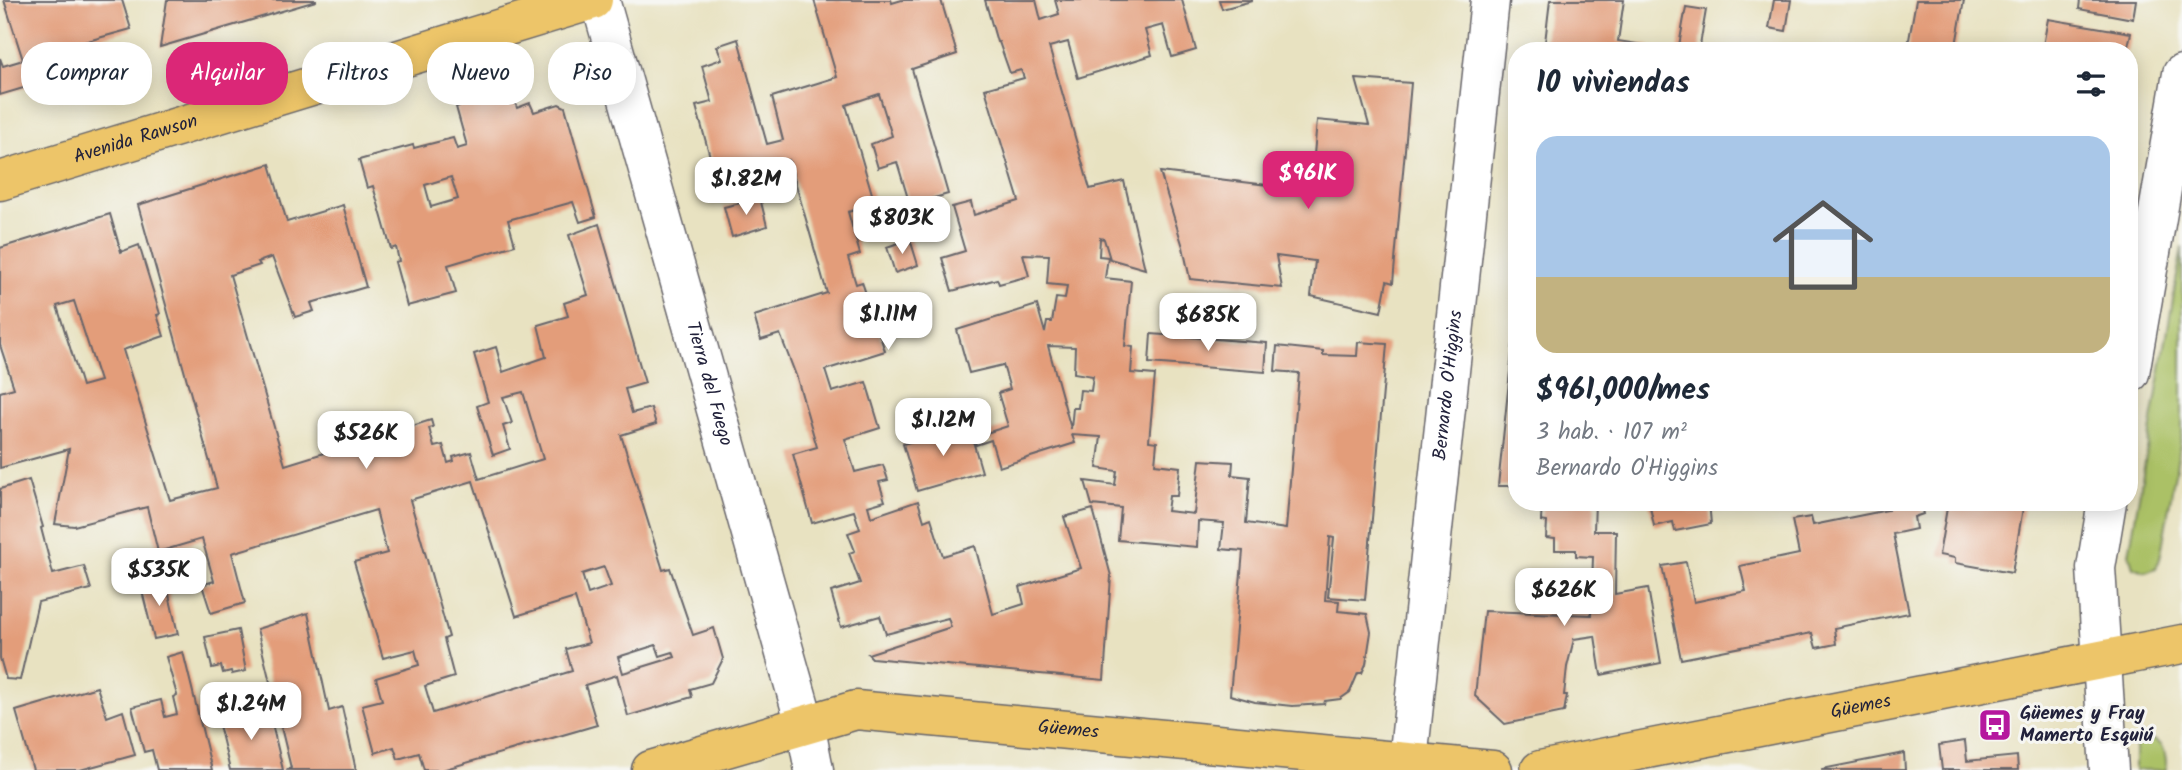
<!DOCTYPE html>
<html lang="es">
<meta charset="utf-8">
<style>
:root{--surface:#fff;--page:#f6f6f7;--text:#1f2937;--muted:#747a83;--line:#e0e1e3;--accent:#db2777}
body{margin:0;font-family:Kalam,sans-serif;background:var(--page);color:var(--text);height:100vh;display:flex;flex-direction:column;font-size:26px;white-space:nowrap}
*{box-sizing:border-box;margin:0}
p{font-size:23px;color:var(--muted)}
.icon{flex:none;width:38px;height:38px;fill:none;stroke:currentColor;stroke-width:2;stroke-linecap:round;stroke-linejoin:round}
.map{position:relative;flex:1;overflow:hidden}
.panel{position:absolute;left:1508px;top:42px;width:630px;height:469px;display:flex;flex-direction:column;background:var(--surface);border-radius:28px;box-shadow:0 4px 18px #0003}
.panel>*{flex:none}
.banner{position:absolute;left:21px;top:42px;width:665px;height:63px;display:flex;gap:14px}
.price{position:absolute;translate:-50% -60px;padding:0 16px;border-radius:14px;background:#fff;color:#222;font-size:23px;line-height:46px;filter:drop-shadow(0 2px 4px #0008)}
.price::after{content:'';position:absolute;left:50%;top:42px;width:21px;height:16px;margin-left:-10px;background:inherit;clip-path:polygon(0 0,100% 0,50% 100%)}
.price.on{background:var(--accent);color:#fff}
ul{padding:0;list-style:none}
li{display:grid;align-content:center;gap:14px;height:371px;padding:0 28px}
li+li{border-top:2px solid var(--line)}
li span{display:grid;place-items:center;height:217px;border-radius:21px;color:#555}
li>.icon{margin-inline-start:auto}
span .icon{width:126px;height:126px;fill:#fffc;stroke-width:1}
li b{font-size:30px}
h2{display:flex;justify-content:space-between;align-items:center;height:84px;padding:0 28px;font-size:30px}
.chip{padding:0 24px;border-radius:28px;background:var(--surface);box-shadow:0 4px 18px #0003;font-size:24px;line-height:63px}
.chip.on{background:var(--accent);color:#fff}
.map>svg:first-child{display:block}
.green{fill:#abc166;stroke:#667250;stroke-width:2}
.building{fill:#e39d7a;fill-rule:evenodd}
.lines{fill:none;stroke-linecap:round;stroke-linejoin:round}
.street-casing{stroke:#67656a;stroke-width:41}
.primary-casing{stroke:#67656a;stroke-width:41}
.street{stroke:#fff;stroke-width:38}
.primary{stroke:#edc569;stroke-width:38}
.labels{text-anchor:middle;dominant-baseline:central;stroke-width:6;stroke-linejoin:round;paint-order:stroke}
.street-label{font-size:19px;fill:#22223b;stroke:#f6f6f2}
.poi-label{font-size:19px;font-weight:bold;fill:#22223b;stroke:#f6f6f2;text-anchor:start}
</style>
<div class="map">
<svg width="2182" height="770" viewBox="0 0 2182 770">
<rect width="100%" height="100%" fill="#f6f6f2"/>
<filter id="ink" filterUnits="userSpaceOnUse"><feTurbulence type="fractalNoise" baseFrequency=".0143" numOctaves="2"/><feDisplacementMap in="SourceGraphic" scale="14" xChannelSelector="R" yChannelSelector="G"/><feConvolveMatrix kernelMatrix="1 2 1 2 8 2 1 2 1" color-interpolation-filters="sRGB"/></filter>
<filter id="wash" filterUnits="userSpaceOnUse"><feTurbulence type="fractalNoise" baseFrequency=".00686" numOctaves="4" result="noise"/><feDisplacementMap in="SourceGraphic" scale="28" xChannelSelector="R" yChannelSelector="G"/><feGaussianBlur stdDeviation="1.57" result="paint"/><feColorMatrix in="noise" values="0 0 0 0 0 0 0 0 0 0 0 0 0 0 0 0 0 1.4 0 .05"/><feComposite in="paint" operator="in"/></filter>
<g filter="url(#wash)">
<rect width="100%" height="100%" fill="#e8e2c1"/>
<g class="green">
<polygon points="2182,247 2182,433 2160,559 2156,568 2146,572 2133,567 2129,554"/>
<path d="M2148 739C2167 741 2165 755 2167 770H2135V747L2143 740Z"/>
</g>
<g id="blocks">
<g class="building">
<polygon points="4,0 122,0 131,29 77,44 84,70 0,95 0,58 3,66 23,60"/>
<polygon points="167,0 316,0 316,1 160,47"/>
<polygon points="814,0 891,0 892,3 902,0 941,0 957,54 912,69 948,194 910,205 897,162 878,168 871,144 892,136 879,94 846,105 875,204 848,212 860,254 848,258 856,284 862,282 885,351 825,370 832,392 866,382 880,428 845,439 855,472 883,465 888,480 879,482 885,501 868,506 871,517 918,501 924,521 931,518 943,556 975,546 993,614 1024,604 1020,587 1081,568 1064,517 1093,509 1111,576 1104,680 872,658 868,654 951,627 948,618 886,634 880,616 841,627 831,592 860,583 849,553 855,551 848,533 860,529 854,511 812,523 793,454 817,447 797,378 780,334 761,340 754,316 827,293 789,160 717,182 696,106 712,102 702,66 722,59 717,46 738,39 767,144 783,140 772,97 837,77"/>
<path d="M985 0H1036L1041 20 1059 14 1055 0H1182L1196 50 1172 57 1163 25 1145 30 1152 55 1078 78 1068 42 1049 47 1090 189 1124 181 1145 269 1110 259 1104 239 1100 238 1099 256 1108 257 1105 278 1131 281 1125 346 1133 347 1131 373 1155 375 1149 441 1157 442 1155 464 1180 467 1177 496H1169L1167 511 1194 514 1200 460 1233 462 1232 475 1250 477 1246 523 1286 529 1299 373 1275 371 1277 346 1323 351V355L1357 356 1358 342 1387 344 1365 600 1328 597 1334 538 1330 537 1325 600 1339 601 1338 611 1367 614 1371 632 1366 664 1362 673H1358L1350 692 1340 699 1325 701 1324 704 1292 706 1255 702 1230 695 1243 551 1221 549 1224 523 1198 521 1197 547 1118 540 1121 508 1092 505 1085 481 1115 485 1117 471 1097 468 1101 437 1072 435 1075 443 999 467 991 440 976 445 974 437 1008 426 998 393 1010 389 1003 365 969 373 957 330 1037 305 1045 333 1047 322H1052L1056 298 1065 299 1067 286 1047 284 1049 255 1023 254 1029 276 999 284 997 279 952 291 942 258 965 251 952 207 971 202 974 215 1019 201 985 89 1024 78 1021 70 1010 73 999 42H997ZM1048 346 1075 347 1074 373 1093 376 1091 391 1080 390 1078 408H1073L1071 429Z"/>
<polygon points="1219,0 1252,0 1252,1 1222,9"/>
<polygon points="1550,0 1624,0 1618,41 1650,46 1649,51 1544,51"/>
<polygon points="1774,0 1791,0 1786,31 1769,28"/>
<polygon points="1916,0 1964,0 1955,51 1907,51"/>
<polygon points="2080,0 2136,0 2133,19 2079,9"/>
<polygon points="1686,7 1706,10 1699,51 1678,51"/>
<polygon points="2048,19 2131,33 2127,51 2100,51 2068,45 2067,51 2042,51"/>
<polygon points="1356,79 1411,83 1393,283 1387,281 1381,312 1311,296 1315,261 1276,256 1282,288 1190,279 1183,247 1160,172 1316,191 1319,167 1313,167 1317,120 1369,125"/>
<path d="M511 89 517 108 530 103 534 112 559 104 565 107 596 217 580 222 573 202 508 220 515 245 448 265 456 293 407 306 395 262 399 261 396 247 391 249 373 186 367 188 359 160 413 145 414 148 453 138 457 149 467 146 456 107ZM451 177 458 199 431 207 425 185Z"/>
<path d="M270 164 287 222 343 205 366 287 311 303 314 311 295 317 272 257 258 262 260 265 230 275 285 465 353 444 347 424 381 413 387 434 431 420 433 427 429 428 434 447 443 445 448 463 454 461 453 457 471 452 479 479 543 459 523 392 503 397 512 423 503 426 510 449 493 455 477 406 488 402 474 354 496 347 503 372 546 357 538 325 568 316 564 303 588 295 569 235 599 224 645 383 625 389 632 413 651 408 656 424 621 435 663 570 670 568 693 635 714 628 723 659 711 683 690 689 692 697 628 716 617 675 585 685 597 725 442 770H424L419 753 398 759 394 747 375 753 362 705 382 700 376 678 419 665 415 650 383 658 354 562 387 553 376 510 232 553 245 603 211 613 202 585 214 581 202 539 158 552 147 507 74 526 55 524 69 449 0 468V392L14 388 0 345V248L110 214 121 252 139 245 160 314 157 315 164 336 123 350 170 500 217 488 138 205ZM74 301 100 381 82 386 57 306ZM473 481 516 616 575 598 589 643 566 649 572 671 433 713 425 686 454 677 444 639 449 637 410 500ZM604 567 611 586 588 594 582 574ZM656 645 660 656 673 652 675 657 623 673 618 657Z"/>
<polygon points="760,198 767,226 732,237 724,207"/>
<polygon points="910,239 918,265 895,273 887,247"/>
<polygon points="1515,324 1517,324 1517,486 1498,486"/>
<polygon points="1151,334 1267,343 1265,372 1149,363"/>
<polygon points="968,424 982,472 917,491 903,444"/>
<polygon points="29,480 43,527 41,528 53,574 84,566 91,589 38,602 20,680 6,679 0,658 0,489"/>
<polygon points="1542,502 1595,502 1594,531 1616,531 1615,594 1648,588 1661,663 1601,675 1595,636 1574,639 1567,667 1564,695 1567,695 1564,712 1505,724 1475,696 1484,611 1591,615 1593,557 1576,556 1576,550 1555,550 1555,539 1546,538 1547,522 1541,521"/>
<polygon points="1649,502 1709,502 1711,524 1675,531 1673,522 1654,526"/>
<polygon points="1887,502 1920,502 1923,514 1914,517 1916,529 1893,534 1909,613 1834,628 1836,644 1816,648 1812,633 1681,659 1662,566 1686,562 1694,602 1746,591 1740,566 1799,554 1792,520 1811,517 1813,525 1888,510"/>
<polygon points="1948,502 2024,502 2012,573 1955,563 1955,558 1939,555"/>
<polygon points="165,577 178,634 154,639 140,583"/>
<polygon points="308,613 329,711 342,707 356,770 286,770 291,768 257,629"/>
<polygon points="238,630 246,671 232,674 231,671 223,673 221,666 212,668 205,637"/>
<polygon points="183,652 212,770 157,770 152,750 144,752 132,707 161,700 165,717 177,714 173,697 177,695 166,657"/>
<polygon points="97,687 107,717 123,711 135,755 80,770 33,770 16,711"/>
<polygon points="268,707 283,770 230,770 218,721"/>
<polygon points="1965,741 1967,761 2017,756 2018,770 1942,770 1939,745"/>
<polygon points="1904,753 1905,770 1822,770 1822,769"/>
</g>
</g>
</g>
<g filter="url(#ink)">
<use href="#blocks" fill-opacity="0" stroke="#67656a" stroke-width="2"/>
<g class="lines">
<defs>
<g id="street">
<path id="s1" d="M600 0 805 724 814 770"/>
<polyline points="2130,373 2182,74"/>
<polyline points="2107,502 2096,568 2109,770"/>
<path id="s2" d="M1407 770 1490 0"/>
</g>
<g id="primary">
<path id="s3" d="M0 181 593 0"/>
<path id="s4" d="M651 770 856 710 1493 770"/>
<path id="s5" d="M1540 770 2182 644"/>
</g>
</defs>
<use href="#street" class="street-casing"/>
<use href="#primary" class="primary-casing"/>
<use href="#street" class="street"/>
<use href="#primary" class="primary"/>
</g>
</g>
<defs>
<symbol id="bus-square" viewBox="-11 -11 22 22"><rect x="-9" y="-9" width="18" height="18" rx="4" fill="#b5179e" stroke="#f6f6f2"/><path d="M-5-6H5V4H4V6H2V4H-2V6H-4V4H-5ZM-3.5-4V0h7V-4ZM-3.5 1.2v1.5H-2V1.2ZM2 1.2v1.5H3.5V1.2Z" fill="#fff"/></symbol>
</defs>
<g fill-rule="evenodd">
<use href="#bus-square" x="1976" y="706" width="38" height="38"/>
</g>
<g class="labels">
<g class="street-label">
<text stroke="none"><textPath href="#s3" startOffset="142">Avenida Rawson</textPath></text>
<text stroke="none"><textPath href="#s1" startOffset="399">Tierra del Fuego</textPath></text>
<text stroke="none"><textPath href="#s2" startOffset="387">Bernardo O'Higgins</textPath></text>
<text stroke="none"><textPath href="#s5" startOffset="327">Güemes</textPath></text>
<text stroke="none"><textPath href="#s4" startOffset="427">Güemes</textPath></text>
</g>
<g class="poi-label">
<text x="2020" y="714">Güemes y Fray<tspan x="2020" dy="22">Mamerto Esquiú</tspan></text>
</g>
</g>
</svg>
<b class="price on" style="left:1308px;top:211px">$961K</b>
<b class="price" style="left:746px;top:217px">$1.82M</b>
<b class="price" style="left:902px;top:256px">$803K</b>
<b class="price" style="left:888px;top:352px">$1.11M</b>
<b class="price" style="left:1208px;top:353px">$685K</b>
<b class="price" style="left:943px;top:458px">$1.12M</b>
<b class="price" style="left:366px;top:471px">$526K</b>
<b class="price" style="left:159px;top:608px">$535K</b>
<b class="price" style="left:1564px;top:628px">$626K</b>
<b class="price" style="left:251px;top:742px">$1.24M</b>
<div class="banner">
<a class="chip">Comprar</a>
<a class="chip on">Alquilar</a>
<a class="chip">Filtros</a>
<a class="chip">Nuevo</a>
<a class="chip">Piso</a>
</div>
<section class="panel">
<h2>10 viviendas<svg class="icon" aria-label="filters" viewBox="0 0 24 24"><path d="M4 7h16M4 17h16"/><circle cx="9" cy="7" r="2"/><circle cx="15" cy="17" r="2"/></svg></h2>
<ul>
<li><span style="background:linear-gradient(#a9c7e8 65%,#c2b280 0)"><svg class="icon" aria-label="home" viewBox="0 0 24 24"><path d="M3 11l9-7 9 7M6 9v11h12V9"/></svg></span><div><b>$961,000/mes</b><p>3 hab. · 107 m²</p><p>Bernardo O'Higgins</p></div></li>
</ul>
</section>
</div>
